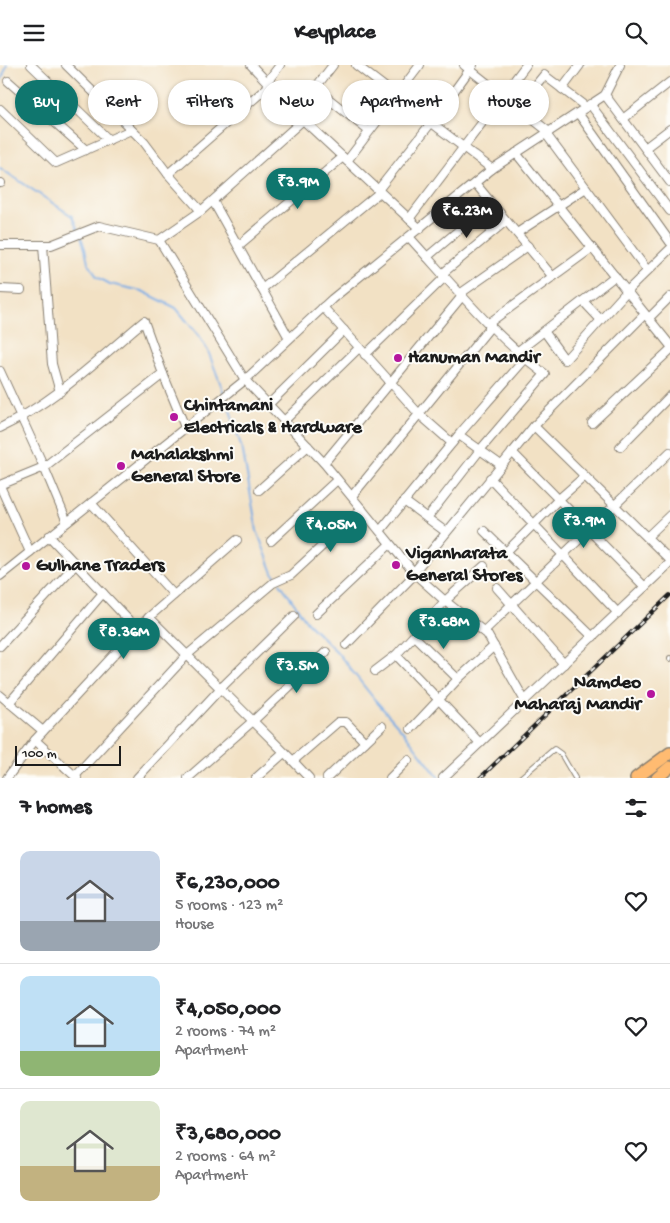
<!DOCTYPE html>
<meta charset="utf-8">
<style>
:root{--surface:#fff;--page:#f2f2f2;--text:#202124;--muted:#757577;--line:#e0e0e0;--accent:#0f766e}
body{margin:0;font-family:"Gochi Hand",sans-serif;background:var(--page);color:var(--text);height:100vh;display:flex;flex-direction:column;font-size:19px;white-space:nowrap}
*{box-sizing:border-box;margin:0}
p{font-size:16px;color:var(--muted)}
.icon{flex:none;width:28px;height:28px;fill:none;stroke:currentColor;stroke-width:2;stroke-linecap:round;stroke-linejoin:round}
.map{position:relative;height:713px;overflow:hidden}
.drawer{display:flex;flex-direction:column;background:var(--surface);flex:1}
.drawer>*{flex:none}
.hud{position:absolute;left:15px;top:15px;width:640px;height:45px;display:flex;gap:10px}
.scale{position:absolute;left:15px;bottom:12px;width:106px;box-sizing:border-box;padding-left:5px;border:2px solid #1c1c1c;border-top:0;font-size:14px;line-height:18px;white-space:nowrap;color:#1c1c1c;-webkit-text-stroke:4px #fdfcf7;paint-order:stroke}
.price{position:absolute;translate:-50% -42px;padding:0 11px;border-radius:18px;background:var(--accent);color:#fff;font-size:16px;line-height:32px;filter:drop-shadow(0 1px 2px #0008)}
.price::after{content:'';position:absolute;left:50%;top:30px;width:15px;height:11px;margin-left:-8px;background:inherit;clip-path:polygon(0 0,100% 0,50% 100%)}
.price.selected{background:#222;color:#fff}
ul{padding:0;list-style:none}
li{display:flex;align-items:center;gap:15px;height:125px;padding:0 20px}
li+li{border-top:1px solid var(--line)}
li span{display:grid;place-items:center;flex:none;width:140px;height:100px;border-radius:10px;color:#555}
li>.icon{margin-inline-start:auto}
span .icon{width:60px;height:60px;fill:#fffc;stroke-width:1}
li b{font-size:21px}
h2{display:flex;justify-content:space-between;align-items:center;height:60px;padding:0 20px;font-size:21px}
.chip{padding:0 18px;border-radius:22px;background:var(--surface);box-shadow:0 1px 4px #0004;font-size:18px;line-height:45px}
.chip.selected{background:var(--accent);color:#fff}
header{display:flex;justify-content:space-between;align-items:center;height:65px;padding:0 20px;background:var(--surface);font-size:22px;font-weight:700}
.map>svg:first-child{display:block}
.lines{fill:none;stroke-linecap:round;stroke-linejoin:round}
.stream{stroke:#78abe4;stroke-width:2}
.lane-casing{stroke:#877e70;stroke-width:6}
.street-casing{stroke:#877e70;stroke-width:10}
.primary-casing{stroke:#877e70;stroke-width:14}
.lane{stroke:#fff;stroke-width:4}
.street{stroke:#fff;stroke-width:8}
.primary{stroke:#ffbb71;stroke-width:11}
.rail-casing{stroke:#1c1c1c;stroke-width:4}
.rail{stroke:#fdfcf7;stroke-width:2;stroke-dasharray:5.5;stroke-linecap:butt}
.poi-dot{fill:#b5179e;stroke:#fdfcf7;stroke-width:2}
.labels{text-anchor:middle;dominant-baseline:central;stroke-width:4;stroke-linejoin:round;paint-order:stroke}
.poi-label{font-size:19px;font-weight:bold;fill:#1c1c1c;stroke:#fdfcf7;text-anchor:start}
</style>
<header><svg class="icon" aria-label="menu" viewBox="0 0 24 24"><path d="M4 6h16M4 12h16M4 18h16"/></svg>Keyplace<svg class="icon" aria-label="search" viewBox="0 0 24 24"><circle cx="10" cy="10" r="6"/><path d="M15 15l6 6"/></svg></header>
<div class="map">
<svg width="670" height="713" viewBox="0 0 670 713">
<rect width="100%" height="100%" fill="#fdfcf7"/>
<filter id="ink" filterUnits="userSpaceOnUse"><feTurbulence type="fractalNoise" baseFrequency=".02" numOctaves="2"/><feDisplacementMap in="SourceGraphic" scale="10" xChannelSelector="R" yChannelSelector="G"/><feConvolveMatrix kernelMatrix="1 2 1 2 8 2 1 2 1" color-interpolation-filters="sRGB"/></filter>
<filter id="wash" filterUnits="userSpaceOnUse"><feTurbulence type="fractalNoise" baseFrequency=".0096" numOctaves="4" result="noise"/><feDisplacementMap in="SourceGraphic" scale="20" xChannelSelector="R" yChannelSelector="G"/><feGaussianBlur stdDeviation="1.12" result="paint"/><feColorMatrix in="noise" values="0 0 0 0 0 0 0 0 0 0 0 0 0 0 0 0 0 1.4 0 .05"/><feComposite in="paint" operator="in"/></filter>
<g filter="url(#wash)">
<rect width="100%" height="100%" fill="#f2e1c4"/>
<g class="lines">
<g class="stream">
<polyline points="0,19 7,0"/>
<polyline points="0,103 72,151 79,168"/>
<polyline points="81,172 85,184 88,197 97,212 110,219 142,226 176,243 199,271 208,286 224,328"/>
<polyline points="226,332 243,387 257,466 273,508 277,514"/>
<polyline points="280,518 307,557 337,587 375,635 406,670 439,713"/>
</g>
</g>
</g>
<g filter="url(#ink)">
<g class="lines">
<defs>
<g id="lane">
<polyline points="670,593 670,594"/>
<polyline points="520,713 554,684 561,689 575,713"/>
</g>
<g id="street">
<polyline points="31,0 109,75"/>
<polyline points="66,0 144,77 168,109 201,146"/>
<polyline points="251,0 303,55 420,164"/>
<polyline points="356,0 492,104"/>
<polyline points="464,0 549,67"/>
<polyline points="8,16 86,85"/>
<polyline points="267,17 280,0"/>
<polyline points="315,23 369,66"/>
<polyline points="562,24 580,0"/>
<polyline points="605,30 670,117"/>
<polyline points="590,39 670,146"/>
<polyline points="518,42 544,10 586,42"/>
<polyline points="0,44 56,98 131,65"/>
<polyline points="296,48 333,0"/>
<polyline points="578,48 670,177"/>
<polyline points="623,54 670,17"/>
<polyline points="546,69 647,205"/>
<polyline points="645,83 670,64"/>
<polyline points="516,88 670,280"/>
<polyline points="347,96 420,0"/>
<polyline points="168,109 270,20"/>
<polyline points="0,118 1,118"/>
<polyline points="475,118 553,212"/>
<polyline points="378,125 431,58 473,0"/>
<polyline points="213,136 289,273"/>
<polyline points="409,154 526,0"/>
<polyline points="517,168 586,123"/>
<path d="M409 172C452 219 494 271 545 309L480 385 427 453"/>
<polyline points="159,175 245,315 324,398 415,509 445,536 487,569 525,636"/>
<polyline points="0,180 51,180 99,161 159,175 201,146 303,55"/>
<polyline points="43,180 52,299 60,327"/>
<polyline points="238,181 343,92"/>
<polyline points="427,192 491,138"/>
<polyline points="442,209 506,156"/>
<polyline points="0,224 21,225"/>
<polyline points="262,224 380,127"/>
<polyline points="461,228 528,181"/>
<polyline points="583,236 600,254"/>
<polyline points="323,242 419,349 452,378"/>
<polyline points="649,253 670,232"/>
<polyline points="489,258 592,183"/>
<polyline points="544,266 565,295 627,226 670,184"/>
<polyline points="517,287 615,211"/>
<polyline points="365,290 445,212"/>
<polyline points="0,306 44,402 67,457"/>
<polyline points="268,340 344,265"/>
<polyline points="284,356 359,283"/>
<polyline points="592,358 670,285"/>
<polyline points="534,361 670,495"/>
<path d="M0 363C55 337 98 294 144 256L163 309 185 362"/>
<polyline points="459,370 501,400"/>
<polyline points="620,382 670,331"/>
<polyline points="512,387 645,522"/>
<polyline points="324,398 463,230"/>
<polyline points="490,413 618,548"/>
<polyline points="0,420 44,402 163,309"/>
<polyline points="0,421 30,487"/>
<polyline points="259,425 308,381"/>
<polyline points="352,431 491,261"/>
<polyline points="404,436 446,467"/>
<polyline points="91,438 174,530"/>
<polyline points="380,466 462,366 525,294"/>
<polyline points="484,466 593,572"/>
<polyline points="49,471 137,564"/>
<polyline points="647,472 670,450"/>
<polyline points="271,476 337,415"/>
<polyline points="506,487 559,434 585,411"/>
<polyline points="414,507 534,361 645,249"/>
<polyline points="0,511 245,315 332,234 492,104 605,30 620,0"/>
<polyline points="497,523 564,599"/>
<polyline points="316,549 390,479"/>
<polyline points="149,552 293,696 309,713"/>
<polyline points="484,566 670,387"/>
<polyline points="414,571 458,614"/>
<polyline points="346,580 415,509"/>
<polyline points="0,581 76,499"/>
<polyline points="396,590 480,678"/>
<polyline points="375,606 396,590 445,536 484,501"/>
<polyline points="0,630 43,666"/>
<polyline points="9,638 103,528"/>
<polyline points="411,664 458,614 494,581"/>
<polyline points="35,675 77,713"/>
<polyline points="293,696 338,657 346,657 365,677"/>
<polyline points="75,711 187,590 273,518 291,510 362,444"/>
<polyline points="7,713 35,675 149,552 237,475"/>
<polyline points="137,713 220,624 294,551"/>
<polyline points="188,713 253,656 326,587"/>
<polyline points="256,713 284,688"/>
<polyline points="327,713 382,661"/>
<polyline points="390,713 408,695"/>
<polyline points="443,713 670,498"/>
</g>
<g id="primary">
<polyline points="636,713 670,688"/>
<polyline points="657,713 670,702"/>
</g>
</defs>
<use href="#lane" class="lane-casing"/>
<use href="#street" class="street-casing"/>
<use href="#primary" class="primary-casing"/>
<use href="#lane" class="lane"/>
<use href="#street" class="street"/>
<use href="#primary" class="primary"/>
<defs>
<polyline id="rail" points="480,713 670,530"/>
</defs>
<use href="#rail" class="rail-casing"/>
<use href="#rail" class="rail"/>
</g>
</g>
<g class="poi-dot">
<circle cx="398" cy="293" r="5"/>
<circle cx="174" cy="352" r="5"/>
<circle cx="121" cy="401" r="5"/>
<circle cx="396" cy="500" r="5"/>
<circle cx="26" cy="501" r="5"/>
<circle cx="651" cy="629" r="5"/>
</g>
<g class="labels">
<g class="poi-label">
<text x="408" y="293">Hanuman Mandir</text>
<text x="184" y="341">Chintamani<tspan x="184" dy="22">Electricals &amp; Hardware</tspan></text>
<text x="131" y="390">Mahalakshmi<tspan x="131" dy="22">General Store</tspan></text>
<text x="406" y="489">Viganharata<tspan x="406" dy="22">General Stores</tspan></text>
<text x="36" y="501">Gulhane Traders</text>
<text x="641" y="618" text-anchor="end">Namdeo<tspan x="641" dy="22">Maharaj Mandir</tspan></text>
</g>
</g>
</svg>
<div class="scale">100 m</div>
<b class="price" style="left:298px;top:145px">₹3.9M</b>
<b class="price selected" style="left:467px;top:174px">₹6.23M</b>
<b class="price" style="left:584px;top:484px">₹3.9M</b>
<b class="price" style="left:331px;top:488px">₹4.05M</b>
<b class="price" style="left:444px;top:585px">₹3.68M</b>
<b class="price" style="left:124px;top:595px">₹8.36M</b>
<b class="price" style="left:297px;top:629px">₹3.5M</b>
<div class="hud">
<a class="chip selected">Buy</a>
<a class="chip">Rent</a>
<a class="chip">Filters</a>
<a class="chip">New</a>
<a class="chip">Apartment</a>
<a class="chip">House</a>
</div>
</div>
<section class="drawer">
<h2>7 homes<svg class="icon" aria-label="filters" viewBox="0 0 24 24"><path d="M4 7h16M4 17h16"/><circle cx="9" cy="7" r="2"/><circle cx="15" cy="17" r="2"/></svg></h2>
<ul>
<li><span style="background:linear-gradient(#c9d6e8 70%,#9aa5b1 0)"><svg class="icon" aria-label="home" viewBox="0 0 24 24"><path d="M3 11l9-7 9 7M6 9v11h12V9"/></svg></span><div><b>₹6,230,000</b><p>5 rooms · 123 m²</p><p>House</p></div><svg class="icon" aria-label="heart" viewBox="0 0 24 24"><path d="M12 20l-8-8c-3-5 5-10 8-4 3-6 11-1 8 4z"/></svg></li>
<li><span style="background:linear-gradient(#bfe0f5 75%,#8fb573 0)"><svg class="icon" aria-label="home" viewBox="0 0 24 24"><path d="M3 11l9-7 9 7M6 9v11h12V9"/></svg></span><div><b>₹4,050,000</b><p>2 rooms · 74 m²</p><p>Apartment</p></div><svg class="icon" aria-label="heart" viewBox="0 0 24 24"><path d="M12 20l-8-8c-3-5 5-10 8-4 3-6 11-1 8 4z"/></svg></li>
<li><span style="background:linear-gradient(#dfe7d0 65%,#c2b280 0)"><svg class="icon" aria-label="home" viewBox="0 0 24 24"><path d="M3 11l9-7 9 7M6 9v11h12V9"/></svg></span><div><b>₹3,680,000</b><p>2 rooms · 64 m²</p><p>Apartment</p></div><svg class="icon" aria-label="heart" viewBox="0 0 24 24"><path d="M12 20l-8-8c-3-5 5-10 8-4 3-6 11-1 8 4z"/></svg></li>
</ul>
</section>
